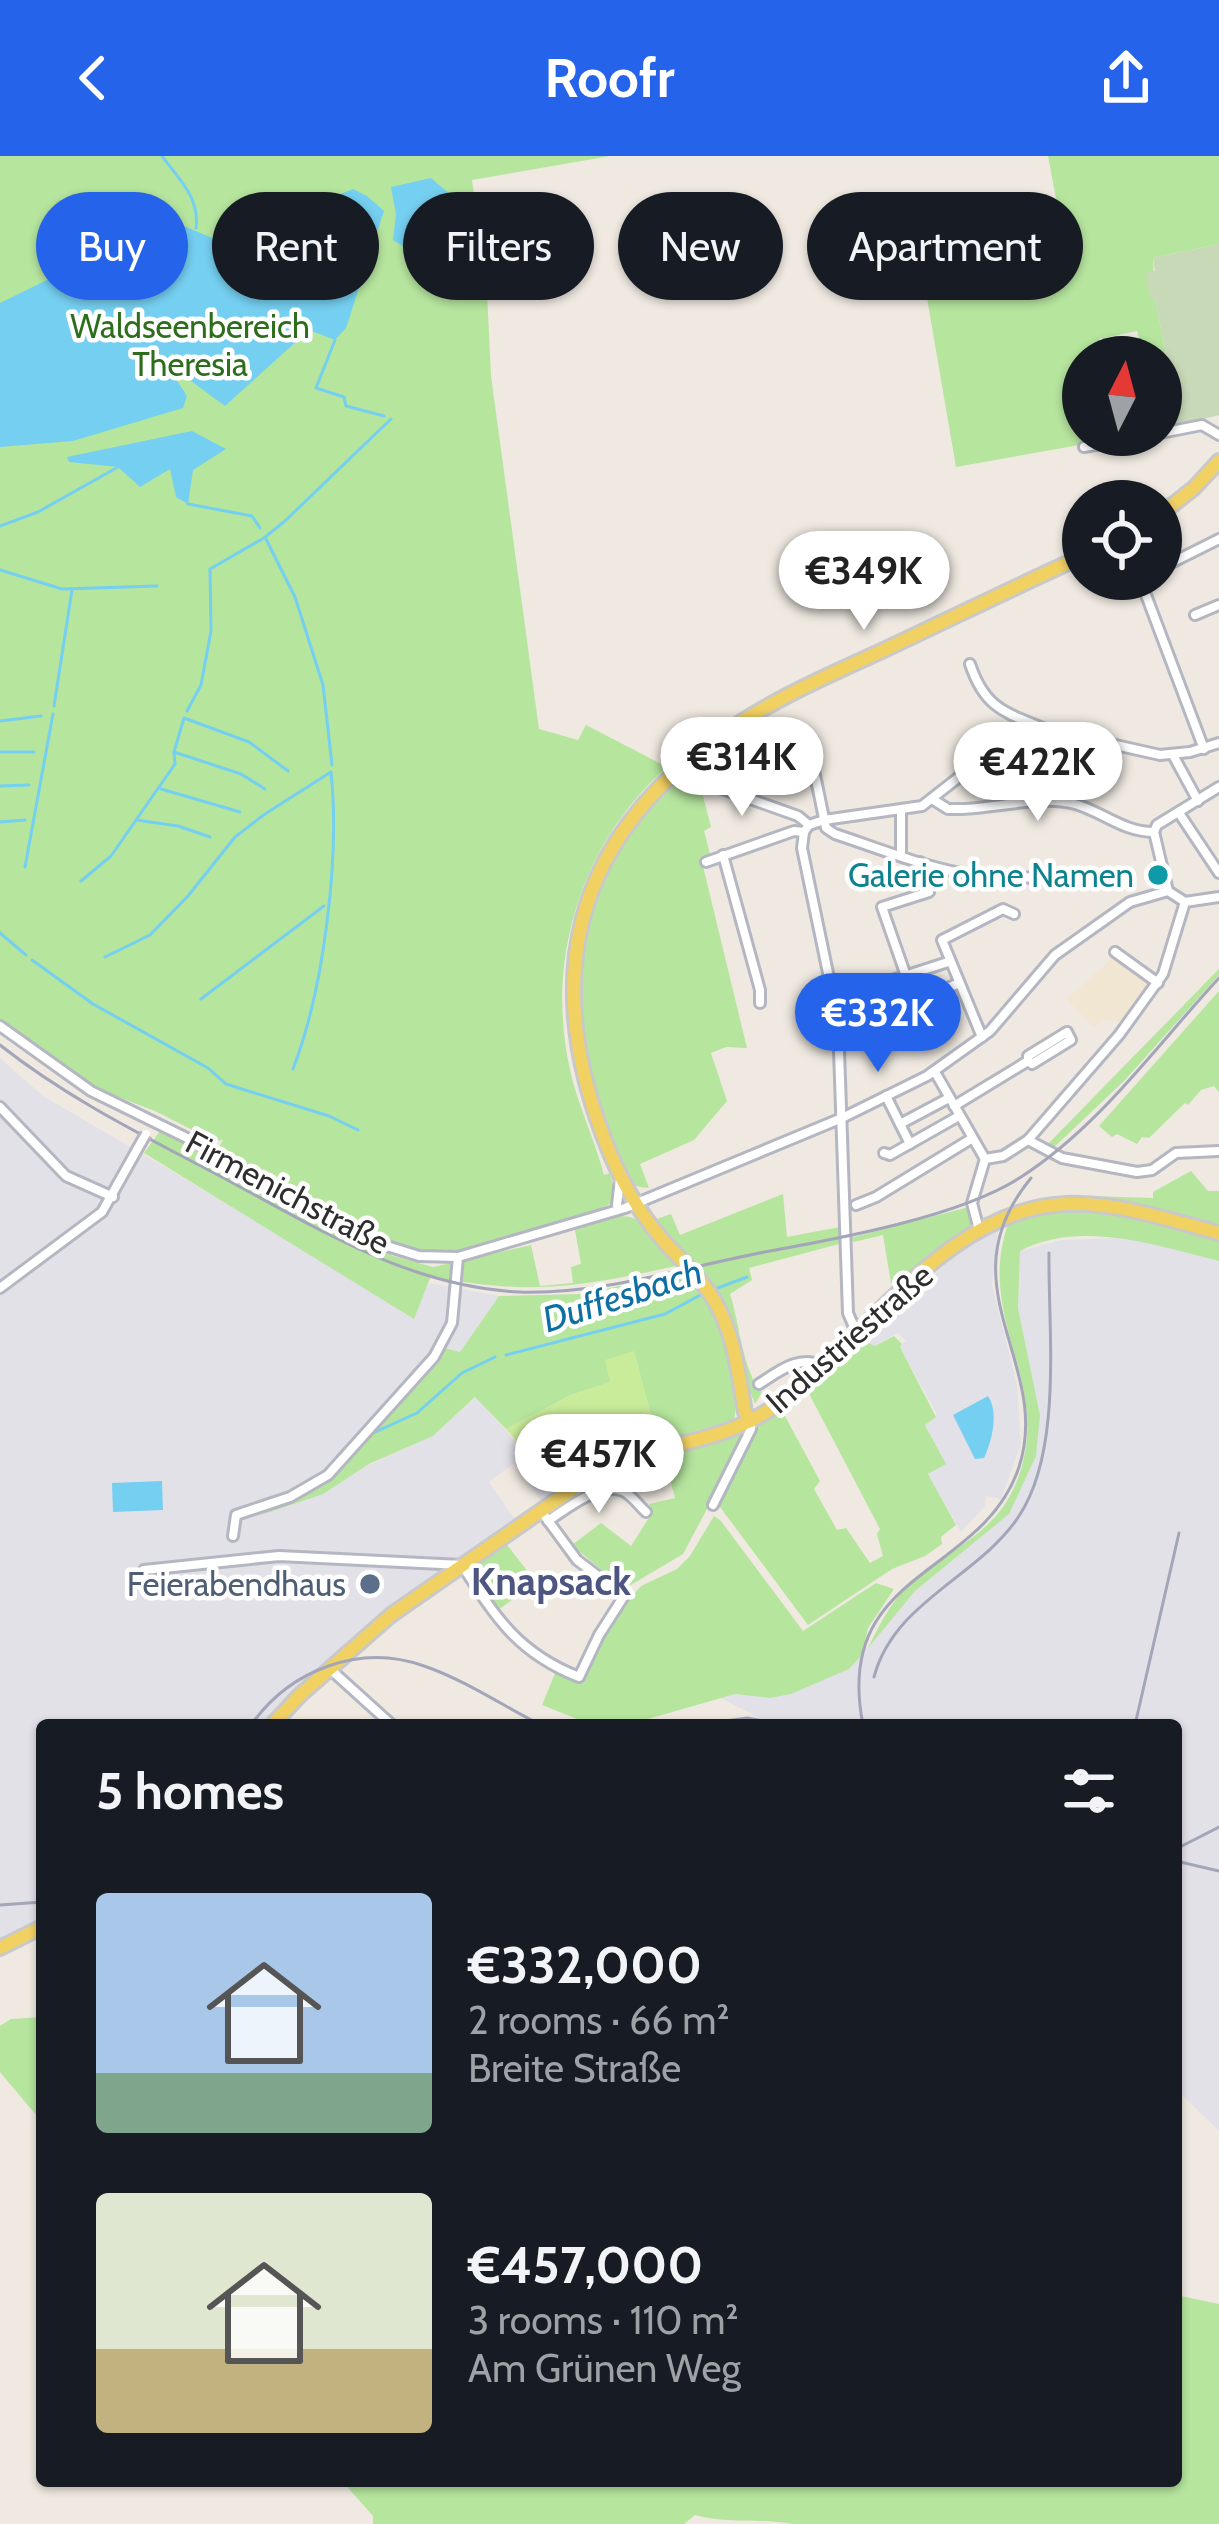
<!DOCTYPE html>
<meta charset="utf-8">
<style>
:root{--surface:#171b24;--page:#20242c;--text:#f1f3f6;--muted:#9ea1a6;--accent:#2563eb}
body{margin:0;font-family:Cabin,sans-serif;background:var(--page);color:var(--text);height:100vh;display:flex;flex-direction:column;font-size:45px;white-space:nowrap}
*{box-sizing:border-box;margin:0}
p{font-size:39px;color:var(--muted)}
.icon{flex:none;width:66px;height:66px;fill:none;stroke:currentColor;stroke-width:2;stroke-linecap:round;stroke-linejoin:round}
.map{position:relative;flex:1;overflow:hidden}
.sheet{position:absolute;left:36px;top:1563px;width:1146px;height:768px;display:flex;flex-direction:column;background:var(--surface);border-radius:12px;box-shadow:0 3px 9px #0004}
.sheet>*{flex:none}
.top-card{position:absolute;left:36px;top:36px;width:1149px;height:108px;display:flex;gap:24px}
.needle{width:78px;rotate:6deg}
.tools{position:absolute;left:1062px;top:180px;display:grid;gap:24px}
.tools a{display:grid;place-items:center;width:120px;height:120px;border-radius:50%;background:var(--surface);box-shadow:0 3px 9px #0004;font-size:60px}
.price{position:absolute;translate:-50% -102px;padding:0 27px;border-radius:42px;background:#fff;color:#222;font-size:39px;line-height:78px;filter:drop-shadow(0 3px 6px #0008)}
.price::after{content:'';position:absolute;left:50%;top:72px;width:36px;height:27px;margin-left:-18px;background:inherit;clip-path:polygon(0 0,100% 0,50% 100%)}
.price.on{background:var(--accent);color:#fff}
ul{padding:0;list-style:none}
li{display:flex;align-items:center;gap:36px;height:300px;padding:0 60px}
li span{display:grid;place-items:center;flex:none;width:336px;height:240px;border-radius:12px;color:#555}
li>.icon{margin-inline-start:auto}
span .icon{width:144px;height:144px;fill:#fffc;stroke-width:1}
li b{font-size:51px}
h2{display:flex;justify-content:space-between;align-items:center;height:144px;padding:0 60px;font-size:51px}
.pill{padding:0 42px;border-radius:54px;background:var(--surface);box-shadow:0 3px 9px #0004;font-size:42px;line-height:108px}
.pill.on{background:var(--accent);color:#fff}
header{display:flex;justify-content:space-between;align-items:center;height:156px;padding:0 60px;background:var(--accent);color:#fff;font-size:54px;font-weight:800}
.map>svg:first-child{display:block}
.industrial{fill:#e3e1e8}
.education{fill:#f0e6d1}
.green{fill:#b6e59e}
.cemetery{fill:#c8d9b8}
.pitch{fill:#c9ec9a}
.water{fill:#75cff0}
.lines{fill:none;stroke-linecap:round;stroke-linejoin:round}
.stream{stroke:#75cff0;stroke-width:3}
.minor-casing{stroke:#b4b7c1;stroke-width:14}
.major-casing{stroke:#c9c9c9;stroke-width:18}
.minor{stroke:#fff;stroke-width:8}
.major{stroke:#f2d163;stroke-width:12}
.rail{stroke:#a3a6b8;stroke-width:3}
.minor-bridge-casing{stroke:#b4b7c1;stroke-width:14;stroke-linecap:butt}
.minor-bridge{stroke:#fff;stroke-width:8}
.culture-dot{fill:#0f9aa8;stroke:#fff;stroke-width:4.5}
.service-dot{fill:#5c6f8a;stroke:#fff;stroke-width:4.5}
.labels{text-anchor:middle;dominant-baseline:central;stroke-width:9;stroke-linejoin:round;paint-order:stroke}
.park-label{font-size:33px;fill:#2c6e1b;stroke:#fff}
.culture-label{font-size:33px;fill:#0d838f;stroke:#fff;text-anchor:end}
.street-label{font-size:33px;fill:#2e2e2e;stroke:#fff}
.service-label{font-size:33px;fill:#4e5e75;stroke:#fff;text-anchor:end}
.water-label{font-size:36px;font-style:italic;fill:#0d6fa3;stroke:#fff}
.quarter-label{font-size:39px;font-weight:bold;fill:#4d5680;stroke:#fff}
</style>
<header><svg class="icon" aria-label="back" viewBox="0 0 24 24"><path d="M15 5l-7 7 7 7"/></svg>Roofr<svg class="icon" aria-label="share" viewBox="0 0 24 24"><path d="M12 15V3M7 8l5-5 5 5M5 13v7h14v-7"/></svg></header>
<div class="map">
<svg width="1219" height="2368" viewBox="0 0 1219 2368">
<rect width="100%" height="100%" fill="#efe9e1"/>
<g class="industrial">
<polygon points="0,902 43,940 290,1084 413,1162 429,1127 499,1140 460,1196 445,1192 338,1314 305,1338 261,1358 433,1280 476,1241 557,1333 541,1344 514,1307 489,1326 515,1364 366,1470 302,1526 263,1569 42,1569 42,1764 0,1785"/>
<polygon points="998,1074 992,1129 1017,1229 1021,1288 1001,1343 986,1340 985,1350 961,1376 928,1318 945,1307 925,1268 937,1258 899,1190 906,1185 898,1177 875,1190 862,1184 959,1096"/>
<polygon points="1114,1082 1154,1087 1219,1105 1219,1975 1176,1933 1176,1569 773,1569 719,1541 735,1538 770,1542 849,1513 915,1435 1009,1358 1040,1259 1018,1152 1020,1095 1062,1084"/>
</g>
<polygon class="education" points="1115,800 1150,825 1149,830 1123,865 1101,864 1094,871 1067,843"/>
<g class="green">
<path d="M0 0H610L472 24 487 136 491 220 539 573 578 584 586 569 667 611C582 686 545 803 570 914 578 950 595 984 604 1019L610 1017 615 1039 610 1048C560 1071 479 1102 424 1097 377 1093 238 1009 196 980L219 991 223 984 214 985 155 955 94 932 0 865Z"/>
<polygon points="1048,0 1219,0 1219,88 1153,102 1155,143 1172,228 1161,230 1161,201 1143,201 1137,175 1099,183 1102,201 1083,201 1083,279 1135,279 956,311 922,113 1064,85"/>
<path d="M677 623 701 632 711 671 704 675 710 698 701 702 747 892 726 891 711 897 727 945 694 984 640 1008 649 1032C632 1031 629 1027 621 1013L581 901 578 800 599 726 628 674Z"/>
<polygon points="1219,813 1219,819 1124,925 1051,994 1044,992"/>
<polygon points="1219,835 1219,936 1214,930 1201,934 1188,949 1185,947 1149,982 1142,981 1137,988 1117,978 1112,981 1099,970"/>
<path d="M160 975 393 1100 433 1111 531 1089 540 1130 573 1127 571 1111 581 1108 575 1074C643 1048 633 1058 676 1110 580 1131 529 1140 431 1120L414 1163 144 997Z"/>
<polygon points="1191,1015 1208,1035 1219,1035 1219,1071 1090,1040 1153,1042 1153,1036"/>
<path d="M783 1038 787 1081 840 1071 839 1088 749 1112 752 1124 730 1138C740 1168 742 1215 762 1236L755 1248 711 1132 654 1064 671 1058 680 1079Z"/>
<polygon points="969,1051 973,1069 900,1128 891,1127 883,1079 854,1086 850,1082"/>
<path d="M1051 1052 1113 1053 1219 1081V1105C1158 1090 1080 1063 1020 1095L1018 1152 1040 1259 1036 1300 1009 1358 915 1435 868 1492C879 1470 890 1447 908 1430 956 1386 1005 1377 1023 1306 1045 1217 974 1156 1010 1063Z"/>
<path d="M678 1116C720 1150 744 1210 734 1264L658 1286 634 1196 611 1226 571 1239 506 1273 475 1241 433 1280 369 1308 323 1338 261 1359 305 1338 338 1314 445 1192 460 1196 499 1140 585 1138Z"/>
<polygon points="894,1180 902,1188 900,1191 936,1261 925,1269 946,1308 928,1318 956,1369 941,1381 942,1388 925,1400 892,1413 808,1469 720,1351 720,1345 759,1267 780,1251 820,1325 814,1333 837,1374 846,1372 870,1407 883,1400 877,1378 880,1373 806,1232 862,1184 875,1190"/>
<polygon points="735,1278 741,1278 742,1287 683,1398 624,1433 572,1389 601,1367 631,1390 652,1357 649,1348 675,1342 667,1312 633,1317 629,1313 613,1319 612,1327 548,1357 597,1319 619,1309"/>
<polygon points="714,1360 721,1365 803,1475 876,1427 894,1433 868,1472 862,1499 849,1513 791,1538 770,1542 735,1538 627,1569 592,1569 542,1549 556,1515 582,1523 622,1451 641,1430 677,1413 690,1400"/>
<polygon points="504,1385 536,1426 497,1455 470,1413"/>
<polygon points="42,1861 42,1966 0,1916 0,1870 11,1863"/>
<path d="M1176 2139 1219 2148V2368H793C760 2362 726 2368 695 2359L684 2368H373V2360L342 2325H1176Z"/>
</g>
<polygon class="cemetery" points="1219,88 1219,259 1161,274 1161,230 1172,227 1155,144 1151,144 1145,117 1155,115 1153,102"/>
<polygon class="pitch" points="634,1195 659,1289 607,1303 557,1333 506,1273 571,1239 610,1226 605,1204"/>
<g class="water">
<polygon points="431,22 453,41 449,86 410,95 393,84 396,58 391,31"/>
<polygon points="353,33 367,40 384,55 346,172 335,184 309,174 225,250 191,225 184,207 172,197 165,206 187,240 183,252 73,285 0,291 0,147 53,121 90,112 107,98 177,67 231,90 262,89 285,83 303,68 316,48"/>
<polygon points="192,275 226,293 193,314 188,348 176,341 170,313 140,331 118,311 69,306 67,301"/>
<path d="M988 1240C999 1256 992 1285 984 1302L975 1303 953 1259Z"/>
<polygon points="162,1325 163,1354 113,1356 112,1327"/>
</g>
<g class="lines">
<g class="stream">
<path d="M162 0C179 23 200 42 196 72"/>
<polyline points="335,184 316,232 344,241 346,250 384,260"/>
<polyline points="188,348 252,360 260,372"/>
<polyline points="0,370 38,356 118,311"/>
<polyline points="266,383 295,441 323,529 332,609"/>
<polyline points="0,414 62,433 157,430"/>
<polyline points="54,550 72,434"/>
<polyline points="187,555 201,529 211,475 210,413 264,382 285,365 391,263"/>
<polyline points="0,565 41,560"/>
<polyline points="0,596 34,596"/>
<polyline points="174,596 241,618 265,633"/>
<polyline points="0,630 29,629"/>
<polyline points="161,633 240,656"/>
<polyline points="136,664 178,670 210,681"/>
<polyline points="0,666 25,664"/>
<polyline points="25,711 53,558"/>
<polyline points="81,725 111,700 175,608 174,596 184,562 249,586 288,615"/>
<polyline points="0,777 26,799"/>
<path d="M105 801 150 779 188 740 235 681 265 658 331 616C340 701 324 833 293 913"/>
<polyline points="32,804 93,848 208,912 226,928 329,960 358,974"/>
<polyline points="201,843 324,750"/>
<polyline points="715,1133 747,1121"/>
<polyline points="506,1199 665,1158 706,1136"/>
<polyline points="373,1277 417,1257 462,1217 495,1201"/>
</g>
<defs>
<g id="minor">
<polyline points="1161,277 1202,269 1219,279"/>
<polyline points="1084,291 1150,279"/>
<polyline points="1161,412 1219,383"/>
<polyline points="1140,423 1204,593"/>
<polyline points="1195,459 1219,449"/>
<path d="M970 508C986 556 1009 557 1050 575L1054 586"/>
<polyline points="1173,599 1198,645"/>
<polyline points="681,612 697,624 798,660 809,669"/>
<path d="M814 614 826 672 835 678C922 707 971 732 1064 718"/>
<path d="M932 643 948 653H962C997 652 1040 639 1075 648 1103 656 1123 676 1154 676"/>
<polyline points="901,655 901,700"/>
<polyline points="1179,657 1219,717"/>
<polyline points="809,669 804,676 802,692 838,865 848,1157 857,1178"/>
<polyline points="809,669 824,664 922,650 982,603 1071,583 1089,583 1160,599 1190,596 1219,587"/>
<polyline points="1154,676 1168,735 1185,746"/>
<polyline points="1154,676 1157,669 1219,631"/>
<polyline points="723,699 760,834 760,847"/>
<polyline points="706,706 794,675 804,676"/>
<polyline points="1185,746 1219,741"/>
<polyline points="1115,796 1158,827"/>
<polyline points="906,820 882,751 929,736 920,706"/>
<polyline points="894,824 904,851 957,828"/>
<polyline points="836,842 948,806"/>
<polyline points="0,870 91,935 193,985 374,1086 419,1100 458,1101 625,1052 842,962 927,920 990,875 1055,799 1130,746 1168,735"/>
<polyline points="982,881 942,784 1003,753 1014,758"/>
<polyline points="935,916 985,1003"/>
<polyline points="886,940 910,988"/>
<polyline points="954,950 1028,905 1032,908 1071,884 1067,876 1028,900 1028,905"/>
<polyline points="0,951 66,1020 113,1041"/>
<polyline points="900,968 949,942"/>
<polyline points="1028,984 1062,1002 1137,1016 1152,1014 1176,997 1219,995"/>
<polyline points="884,997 890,999 959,960"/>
<polyline points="985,1003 1003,1000 1028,984 1119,879 1163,818 1185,746"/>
<polyline points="617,1049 620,1023"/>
<polyline points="856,1049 876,1041 971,983"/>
<polyline points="979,1074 972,1047 985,1003"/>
<polyline points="0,1132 102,1056 143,983"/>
<path d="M759 1228C778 1216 798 1199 821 1209"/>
<polyline points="713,1349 751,1273 751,1265"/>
<path d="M548 1365C566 1353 601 1325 623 1335 632 1339 639 1350 646 1356"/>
<polyline points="233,1380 236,1359 290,1341 328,1319 434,1201 452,1167 458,1101"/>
<path d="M144 1414 279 1400 462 1409C496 1462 518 1497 579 1521L599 1479 624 1440 577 1404 541 1355"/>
<polyline points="330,1513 392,1569"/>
</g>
<g id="major">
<polyline points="1161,358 1194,332 1219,305"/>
<path d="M751 1265 745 1256C738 1217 735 1179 714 1144 700 1120 678 1102 661 1082 639 1056 623 1028 610 997 539 826 570 683 726 576 775 542 832 518 886 493 952 462 1017 430 1083 400"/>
<path d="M272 1569 300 1539 391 1459 597 1316C651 1287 717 1289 769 1254 861 1190 946 1052 1066 1048 1118 1046 1169 1064 1219 1077"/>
<polyline points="0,1792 42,1771"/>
</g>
</defs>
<use href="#minor" class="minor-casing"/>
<use href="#major" class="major-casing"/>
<use href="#minor" class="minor"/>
<use href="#major" class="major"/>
<g class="rail">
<path d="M0 889C67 942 142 979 218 1019 314 1070 408 1131 519 1136 603 1139 688 1110 770 1095 842 1082 961 1060 1021 1021 1100 970 1156 890 1219 822"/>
<path d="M874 1521C894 1445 979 1421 1019 1360 1063 1294 1048 1173 1049 1097"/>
<path d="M251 1569C290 1514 359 1487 424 1510 465 1524 503 1550 541 1569"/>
<polyline points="697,1569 747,1562 788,1569"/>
<path d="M863 1569C832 1413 982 1422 1019 1311 1053 1207 942 1130 1031 1022"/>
<polyline points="1135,1569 1179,1377"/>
<polyline points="1176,1693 1219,1671"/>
<polyline points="1176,1705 1219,1715"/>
<polyline points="0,1749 42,1746"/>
</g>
<defs>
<polyline id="minor-bridge" points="143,983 146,978"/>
</defs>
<use href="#minor-bridge" class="minor-bridge-casing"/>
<use href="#minor-bridge" class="minor-bridge"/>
</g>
<circle class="culture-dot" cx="1158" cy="719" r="12"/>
<circle class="service-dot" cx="370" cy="1428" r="12"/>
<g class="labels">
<g class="park-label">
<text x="190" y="170">Waldseenbereich<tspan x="190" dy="38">Theresia</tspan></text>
</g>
<g class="culture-label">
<text x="1134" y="719">Galerie ohne Namen</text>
</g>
<g class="street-label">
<text transform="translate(288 1036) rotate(28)">Firmenichstraße</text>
<text transform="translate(849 1182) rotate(-41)">Industriestraße</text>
</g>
<g class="service-label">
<text x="346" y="1428">Feierabendhaus</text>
</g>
<g class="water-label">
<text transform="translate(622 1139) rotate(-18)">Duffesbach</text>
</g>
<g class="quarter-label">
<text x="551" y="1425">Knapsack</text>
</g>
</g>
</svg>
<div class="tools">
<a><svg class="needle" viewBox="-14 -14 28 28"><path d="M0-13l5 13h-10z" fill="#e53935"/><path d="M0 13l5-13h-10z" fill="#9ea1a6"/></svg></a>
<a><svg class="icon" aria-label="locate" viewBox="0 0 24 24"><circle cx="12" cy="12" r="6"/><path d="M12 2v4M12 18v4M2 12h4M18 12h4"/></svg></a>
</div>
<b class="price" style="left:864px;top:477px">€349K</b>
<b class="price" style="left:742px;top:663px">€314K</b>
<b class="price" style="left:1038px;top:668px">€422K</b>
<b class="price on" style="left:878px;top:919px">€332K</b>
<b class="price" style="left:599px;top:1360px">€457K</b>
<div class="top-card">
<a class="pill on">Buy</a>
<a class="pill">Rent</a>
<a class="pill">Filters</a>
<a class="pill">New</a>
<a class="pill">Apartment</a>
</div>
<section class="sheet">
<h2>5 homes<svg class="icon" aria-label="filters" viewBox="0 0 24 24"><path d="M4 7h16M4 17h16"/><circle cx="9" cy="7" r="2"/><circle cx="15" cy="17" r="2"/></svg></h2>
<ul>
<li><span style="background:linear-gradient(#a9c7e8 75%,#7fa58c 0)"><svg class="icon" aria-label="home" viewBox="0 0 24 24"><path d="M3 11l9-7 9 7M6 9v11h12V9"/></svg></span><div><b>€332,000</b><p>2 rooms · 66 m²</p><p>Breite Straße</p></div></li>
<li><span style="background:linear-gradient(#dfe7d0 65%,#c2b280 0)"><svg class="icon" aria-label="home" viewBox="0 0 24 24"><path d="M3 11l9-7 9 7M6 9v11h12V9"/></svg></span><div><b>€457,000</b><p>3 rooms · 110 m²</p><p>Am Grünen Weg</p></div></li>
</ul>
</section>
</div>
